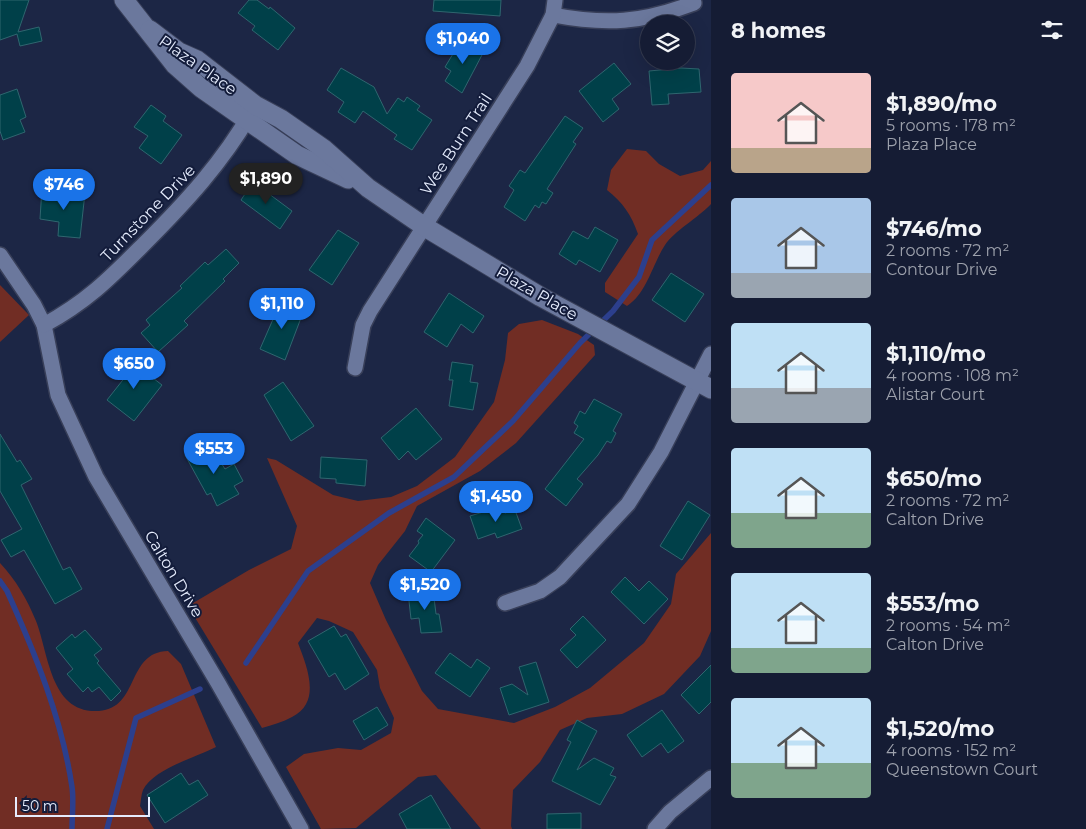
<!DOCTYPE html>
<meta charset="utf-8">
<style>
:root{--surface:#151c34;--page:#222940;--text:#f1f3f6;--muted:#9da1ac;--line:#343a4f;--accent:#1a73e8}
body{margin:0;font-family:Montserrat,sans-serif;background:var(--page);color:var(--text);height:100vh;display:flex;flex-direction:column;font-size:19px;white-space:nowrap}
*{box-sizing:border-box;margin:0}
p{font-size:16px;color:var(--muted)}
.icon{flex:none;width:28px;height:28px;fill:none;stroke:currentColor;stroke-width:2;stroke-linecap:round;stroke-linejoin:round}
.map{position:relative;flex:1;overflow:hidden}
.details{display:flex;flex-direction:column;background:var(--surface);width:375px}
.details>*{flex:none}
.controls{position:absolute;left:640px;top:15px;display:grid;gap:10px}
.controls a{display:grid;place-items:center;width:55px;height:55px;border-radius:50%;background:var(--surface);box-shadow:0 5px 20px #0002,0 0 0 1px var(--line);font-size:25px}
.scale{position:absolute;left:15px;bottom:12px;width:135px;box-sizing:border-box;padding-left:5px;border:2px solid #e5ecfd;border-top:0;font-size:14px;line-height:18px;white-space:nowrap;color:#e5ecfd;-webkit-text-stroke:4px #131c3b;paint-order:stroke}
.price{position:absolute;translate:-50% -42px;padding:0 11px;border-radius:18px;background:var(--accent);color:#fff;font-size:16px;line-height:32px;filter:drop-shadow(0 1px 2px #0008)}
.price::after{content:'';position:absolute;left:50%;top:30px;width:15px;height:11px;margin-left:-8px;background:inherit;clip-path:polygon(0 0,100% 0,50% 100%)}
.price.on{background:#222;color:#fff}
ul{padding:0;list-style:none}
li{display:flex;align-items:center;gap:15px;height:125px;padding:0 20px}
li span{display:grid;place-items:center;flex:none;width:140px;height:100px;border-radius:5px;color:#555}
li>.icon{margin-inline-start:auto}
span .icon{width:60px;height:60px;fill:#fffc;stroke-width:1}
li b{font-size:21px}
h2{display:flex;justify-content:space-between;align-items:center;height:60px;padding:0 20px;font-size:21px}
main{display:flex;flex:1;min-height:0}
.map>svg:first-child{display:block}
.green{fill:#712d24}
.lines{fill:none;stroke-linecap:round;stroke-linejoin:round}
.stream{stroke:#2c3f8d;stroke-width:5.5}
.building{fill:#004049;stroke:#2f666f}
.minor-casing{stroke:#383f59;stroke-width:18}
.tertiary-casing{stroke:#383f59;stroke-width:21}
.minor{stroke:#6b789d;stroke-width:15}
.tertiary{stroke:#6b789d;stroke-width:19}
.labels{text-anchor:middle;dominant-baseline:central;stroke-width:4;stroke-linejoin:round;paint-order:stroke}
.street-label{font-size:16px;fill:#e5ecfd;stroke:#131c3b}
</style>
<main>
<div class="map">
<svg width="711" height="829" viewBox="0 0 711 829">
<rect width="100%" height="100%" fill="#1c2645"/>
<g class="green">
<path d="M627 149 646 151 659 164 680 176 703 170 711 161V204C699 217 673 232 665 245 652 265 647 293 627 306L605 292V283L638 234C631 214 623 203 607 190L611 170Z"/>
<polygon points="0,285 29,315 0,342"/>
<path d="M542 320 578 334 594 345 595 355 516 443 480 471 417 506 405 531 378 565 370 583 386 620 422 691 438 709 514 723 555 707 590 688 644 643 671 604 676 574 711 533V631L700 656 664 694 622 714 587 718 560 730 540 762 513 790 511 826 512 829H481L436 775 418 777 356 828 321 829 286 767 304 754 338 748 361 750 391 733 394 718 380 688 377 670 353 632 329 621 317 618 298 643C307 667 322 702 292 717 283 722 272 725 262 728L188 606 249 570 291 549 297 526 267 458 276 460 333 495 358 501 391 497 417 486 455 457 494 402 505 360 508 333 519 324Z"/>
<path d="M0 563C16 580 27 599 36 621 49 654 50 714 99 711 140 708 126 652 168 651L181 664 216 747C197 757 153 769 143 790 141 795 141 801 140 806L154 829H0Z"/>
</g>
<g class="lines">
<g class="stream">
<path d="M0 581 7 591C35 653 62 719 72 787 74 800 72 815 72 829"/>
<polyline points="246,663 308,571 389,513 454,477 513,421 580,343 613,311 639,277 652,240 711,185"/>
<polyline points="107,829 136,718 200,689"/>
</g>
</g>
<g class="building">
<polygon points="0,0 29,0 18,32 39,27 42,41 20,46 17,34 0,40"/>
<polygon points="249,0 257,0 269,9 270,7 295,28 278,50 252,30 255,26 238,13"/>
<polygon points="434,0 501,0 500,16 433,11"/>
<polygon points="462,39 483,53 462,93 445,81 451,71 445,67"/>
<polygon points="614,63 631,84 612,99 619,109 603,122 579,91"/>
<polygon points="341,68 374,87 387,114 398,98 404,102 407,97 420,106 417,110 432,120 412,150 394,139 397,135 363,111 355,123 338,112 344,102 327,90"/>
<polygon points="681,68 699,69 701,92 668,94 669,104 652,105 649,71"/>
<polygon points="17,89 26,117 20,120 25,132 3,140 0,131 0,95"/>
<polygon points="151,105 166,116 163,121 182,135 161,164 139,148 148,136 134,127"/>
<polygon points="565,116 583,128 573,142 576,144 547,189 553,193 546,204 542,202 539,208 535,205 525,221 504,207 514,190 509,186 520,170 525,173"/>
<polygon points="253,182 292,211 280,229 241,200"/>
<polygon points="42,188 85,193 80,238 58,236 59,222 40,219"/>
<polygon points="595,227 618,240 600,272 579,260 576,265 559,254 573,231 588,239"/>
<polygon points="338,230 359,243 332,285 309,270"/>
<polygon points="226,249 239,263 223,279 225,281 184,321 188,325 158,352 141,333 150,325 146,320 182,288 180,286 205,262 208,265"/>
<polygon points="671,273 704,294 685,322 652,300"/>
<polygon points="449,293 484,316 473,333 461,324 447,347 424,332"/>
<polygon points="281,301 304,310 285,360 260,349"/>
<polygon points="127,358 162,385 134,421 107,400 126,376 118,369"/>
<polygon points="452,362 473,365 470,382 478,383 473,410 449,406 453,380 449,380"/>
<polygon points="283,382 314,426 291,441 264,395"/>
<polygon points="594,399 622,414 613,431 616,433 611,443 607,441 598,455 577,479 583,484 566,506 545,489 584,439 574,433 578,426 574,423 580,411 585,414"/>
<polygon points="416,408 442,439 416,460 408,451 399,460 381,438"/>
<polygon points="0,434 17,462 20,460 32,479 21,485 63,570 70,567 82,589 55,604 24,550 11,557 1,540 22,529 0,491"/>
<polygon points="206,444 214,460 218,458 225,469 234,464 243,481 234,486 239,494 217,506 211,493 207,495 185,455"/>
<polygon points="321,457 367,460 365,486 336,483 336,479 320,478"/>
<polygon points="688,501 710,515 682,560 660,546"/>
<polygon points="503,506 505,513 515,510 522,529 497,538 495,533 478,539 470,516"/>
<polygon points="426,518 455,540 431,572 409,556 419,543 418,541 423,535 417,531"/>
<polygon points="625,577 639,591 649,581 668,599 644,624 611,592"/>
<polygon points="433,590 436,614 439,614 442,632 421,633 419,618 411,619 408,592"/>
<polygon points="583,616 606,640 577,668 560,650 576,635 570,629"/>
<polygon points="334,626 341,637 346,634 369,674 345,690 335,673 329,677 308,641"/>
<polygon points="85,630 102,649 94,655 99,661 97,663 121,691 111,701 99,687 92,692 88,687 83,692 67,674 73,669 56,648 72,634 75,638"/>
<polygon points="450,653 471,668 477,659 490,668 470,697 435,673"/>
<polygon points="536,662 549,702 509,715 500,688 512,684 528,695 519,667"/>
<polygon points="711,665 711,702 699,714 681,695"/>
<polygon points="377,707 388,725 364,740 353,721"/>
<polygon points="662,710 684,741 668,753 661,743 642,757 627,735"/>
<polygon points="577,720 597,731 577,770 594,758 614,768 610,775 616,777 600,805 552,781 571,742 567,740"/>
<polygon points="181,773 189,785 198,780 208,795 165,823 147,795"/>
<polygon points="431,795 451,829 407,829 399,814"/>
<polygon points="581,813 581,829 547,829 547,814"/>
</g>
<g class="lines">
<defs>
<g id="minor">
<path d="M553 15C606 25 642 23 694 3"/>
<polyline points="0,255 34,305 44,325 58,395 96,477 218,683 301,829"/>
<path d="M44 325C88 301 110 278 144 244 185 203 223 162 252 111"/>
<polyline points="355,368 363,325 370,311 527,66 553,15 555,0"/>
<polyline points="505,603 540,591 560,577 628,504 661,452 711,354"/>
<polyline points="655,829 670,812 711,778"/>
</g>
<g id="tertiary">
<polyline points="124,0 175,65 201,88 297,155 348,179"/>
<polyline points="150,30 179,52 197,60 255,105 281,119 324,149 368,188 425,227 541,297 711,389"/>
</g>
</defs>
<use href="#minor" class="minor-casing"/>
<use href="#tertiary" class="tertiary-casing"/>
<use href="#minor" class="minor"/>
<use href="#tertiary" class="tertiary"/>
</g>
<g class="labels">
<g class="street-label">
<text transform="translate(198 65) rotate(35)">Plaza Place</text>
<text transform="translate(456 144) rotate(-57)">Wee Burn Trail</text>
<text transform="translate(148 213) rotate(-46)">Turnstone Drive</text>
<text transform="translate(537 293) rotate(30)">Plaza Place</text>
<text transform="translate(174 574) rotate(59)">Calton Drive</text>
</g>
</g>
</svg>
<div class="controls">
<a><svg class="icon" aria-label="layers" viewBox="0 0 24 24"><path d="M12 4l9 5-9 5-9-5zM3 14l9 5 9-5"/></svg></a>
</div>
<div class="scale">50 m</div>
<b class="price" style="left:463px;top:65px">$1,040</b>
<b class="price on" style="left:266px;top:205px">$1,890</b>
<b class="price" style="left:64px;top:211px">$746</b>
<b class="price" style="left:282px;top:330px">$1,110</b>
<b class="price" style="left:134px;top:390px">$650</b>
<b class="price" style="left:214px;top:475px">$553</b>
<b class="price" style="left:496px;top:523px">$1,450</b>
<b class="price" style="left:425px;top:611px">$1,520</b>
</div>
<section class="details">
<h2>8 homes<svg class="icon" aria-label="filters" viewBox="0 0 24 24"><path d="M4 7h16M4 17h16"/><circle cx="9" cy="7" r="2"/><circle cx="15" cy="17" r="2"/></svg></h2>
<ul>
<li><span style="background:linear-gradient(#f6c9c9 75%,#b9a48a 0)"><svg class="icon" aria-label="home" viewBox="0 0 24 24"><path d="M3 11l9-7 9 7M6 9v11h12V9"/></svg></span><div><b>$1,890/mo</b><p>5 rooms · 178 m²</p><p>Plaza Place</p></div></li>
<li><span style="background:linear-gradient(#a9c7e8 75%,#9aa5b1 0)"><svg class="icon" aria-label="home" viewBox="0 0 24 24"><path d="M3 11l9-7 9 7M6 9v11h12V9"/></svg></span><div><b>$746/mo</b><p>2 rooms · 72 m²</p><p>Contour Drive</p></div></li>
<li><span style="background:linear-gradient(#bfe0f5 65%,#9aa5b1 0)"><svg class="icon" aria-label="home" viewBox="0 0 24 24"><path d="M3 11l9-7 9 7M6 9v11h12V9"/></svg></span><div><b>$1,110/mo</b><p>4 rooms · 108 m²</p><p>Alistar Court</p></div></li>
<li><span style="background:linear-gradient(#bfe0f5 65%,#7fa58c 0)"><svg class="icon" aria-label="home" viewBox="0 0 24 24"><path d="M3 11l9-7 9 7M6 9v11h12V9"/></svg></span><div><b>$650/mo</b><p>2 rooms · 72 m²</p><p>Calton Drive</p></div></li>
<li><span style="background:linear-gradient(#bfe0f5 75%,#7fa58c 0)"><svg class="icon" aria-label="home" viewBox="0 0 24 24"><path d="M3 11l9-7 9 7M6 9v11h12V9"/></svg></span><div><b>$553/mo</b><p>2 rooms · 54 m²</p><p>Calton Drive</p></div></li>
<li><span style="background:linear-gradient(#bfe0f5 65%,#7fa58c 0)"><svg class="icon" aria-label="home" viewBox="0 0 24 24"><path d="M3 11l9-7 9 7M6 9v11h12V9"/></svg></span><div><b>$1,520/mo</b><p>4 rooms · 152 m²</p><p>Queenstown Court</p></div></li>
</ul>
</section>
</main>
